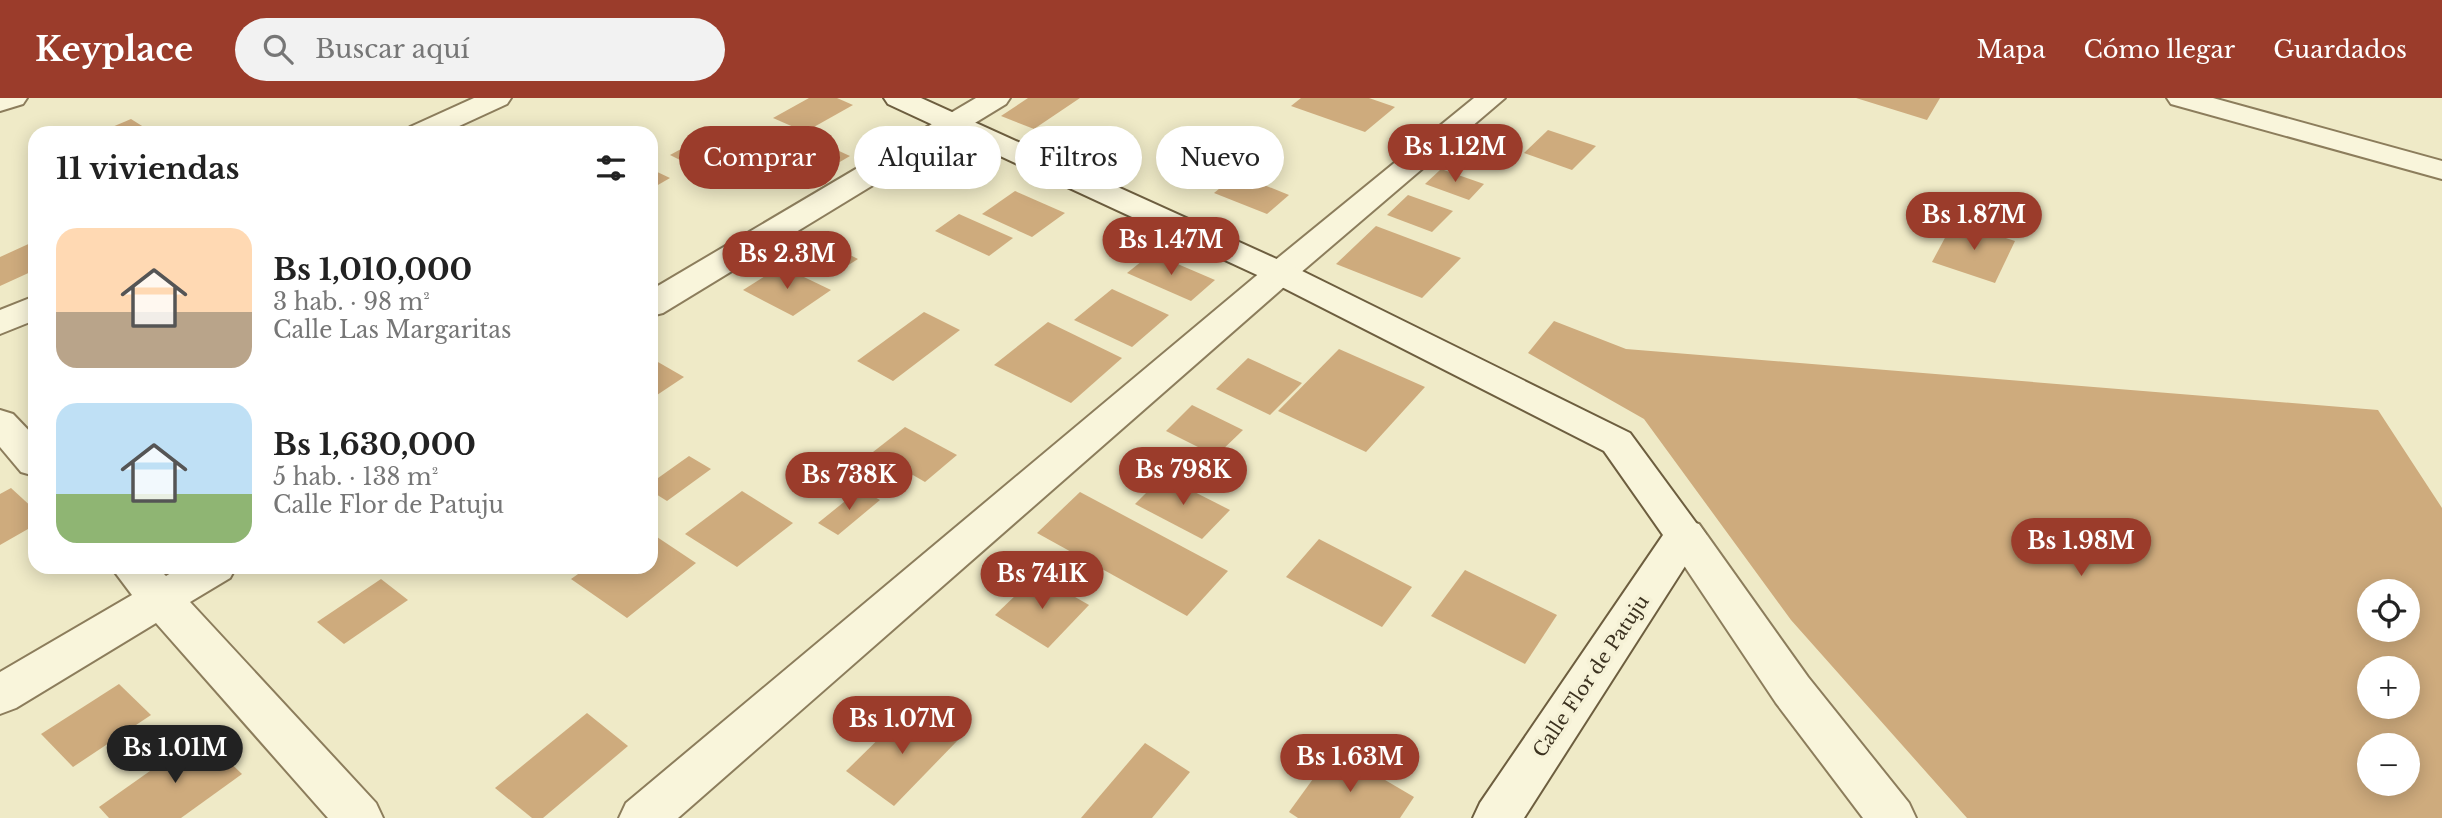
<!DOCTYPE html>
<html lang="es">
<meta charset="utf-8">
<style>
:root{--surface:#fff;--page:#f2f2f2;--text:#222;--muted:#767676;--accent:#9b3c2b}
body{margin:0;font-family:"Libre Baskerville",serif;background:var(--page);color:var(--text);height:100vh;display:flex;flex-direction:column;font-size:26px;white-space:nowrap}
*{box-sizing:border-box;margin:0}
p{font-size:23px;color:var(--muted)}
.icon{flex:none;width:38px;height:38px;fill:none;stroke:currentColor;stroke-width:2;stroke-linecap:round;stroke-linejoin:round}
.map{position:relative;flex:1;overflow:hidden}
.drawer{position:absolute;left:28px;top:28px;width:630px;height:448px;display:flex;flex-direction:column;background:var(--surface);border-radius:21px;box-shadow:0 4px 18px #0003}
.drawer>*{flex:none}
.guide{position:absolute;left:679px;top:28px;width:665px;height:63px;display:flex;gap:14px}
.buttons{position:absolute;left:2357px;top:481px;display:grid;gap:14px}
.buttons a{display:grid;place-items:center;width:63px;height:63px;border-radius:50%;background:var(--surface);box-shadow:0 4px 18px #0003;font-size:35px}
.price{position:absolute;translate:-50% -60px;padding:0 16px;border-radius:24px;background:var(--accent);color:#fff;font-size:23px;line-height:46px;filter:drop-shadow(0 2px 4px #0008)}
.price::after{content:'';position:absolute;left:50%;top:42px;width:21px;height:16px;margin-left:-10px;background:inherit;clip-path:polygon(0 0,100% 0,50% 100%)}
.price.selected{background:#222;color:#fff}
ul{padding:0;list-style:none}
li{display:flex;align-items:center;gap:21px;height:175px;padding:0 28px}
li span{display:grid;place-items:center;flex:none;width:196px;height:140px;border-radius:21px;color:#555}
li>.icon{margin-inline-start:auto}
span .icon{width:84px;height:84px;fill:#fffc;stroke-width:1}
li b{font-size:30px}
h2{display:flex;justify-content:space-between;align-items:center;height:84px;padding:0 28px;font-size:30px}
.pill{padding:0 24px;border-radius:32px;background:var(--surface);box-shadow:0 4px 18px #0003;font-size:24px;line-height:63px}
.pill.selected{background:var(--accent);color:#fff}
header{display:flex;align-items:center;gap:42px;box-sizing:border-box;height:98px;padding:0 35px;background:var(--accent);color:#fff}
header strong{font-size:33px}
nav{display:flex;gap:38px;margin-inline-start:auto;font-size:24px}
.search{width:490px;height:63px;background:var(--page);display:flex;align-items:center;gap:18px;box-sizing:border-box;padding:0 24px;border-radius:38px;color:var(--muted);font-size:26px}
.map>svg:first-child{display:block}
.building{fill:#ceab7d;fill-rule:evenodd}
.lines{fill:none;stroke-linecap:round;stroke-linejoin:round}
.street-casing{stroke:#8c7d5c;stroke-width:4}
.secondary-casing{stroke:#6d5e3f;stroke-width:4}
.street{fill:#f9f5db;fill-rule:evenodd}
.secondary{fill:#f9f5db;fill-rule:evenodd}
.labels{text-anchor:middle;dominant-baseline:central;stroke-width:7;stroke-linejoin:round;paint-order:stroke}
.street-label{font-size:19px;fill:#3c3220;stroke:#f6f2d7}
</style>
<header>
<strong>Keyplace</strong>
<div class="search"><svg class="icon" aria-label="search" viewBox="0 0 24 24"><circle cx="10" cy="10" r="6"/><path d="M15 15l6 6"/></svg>Buscar aquí</div>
<nav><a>Mapa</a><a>Cómo llegar</a><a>Guardados</a></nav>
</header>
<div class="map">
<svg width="2442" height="720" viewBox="0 0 2442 720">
<rect width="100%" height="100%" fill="#efeac7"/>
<g class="building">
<polygon points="809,0 837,0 853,7 805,34 773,20"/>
<polygon points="1028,0 1080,0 1034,31 1001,18"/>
<polygon points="1301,0 1369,0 1395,9 1365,34 1291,8"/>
<polygon points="1856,0 1940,0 1927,22"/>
<polygon points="131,21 150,33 98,35"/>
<polygon points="1548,32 1596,48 1572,72 1524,55"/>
<polygon points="703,39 741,57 708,76 670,57"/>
<polygon points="826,47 850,58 821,75 796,64"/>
<polygon points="651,71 670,80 651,91"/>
<polygon points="1441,71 1484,86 1469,102 1425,86"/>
<polygon points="1237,76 1289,97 1267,116 1214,95"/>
<polygon points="1015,93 1065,115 1032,139 982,116"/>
<polygon points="1408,97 1453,113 1432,134 1387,117"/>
<polygon points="959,116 1013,140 989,158 935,133"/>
<polygon points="1954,123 2015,143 1995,185 1932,164"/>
<polygon points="1376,128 1461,160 1422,200 1336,166"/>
<polygon points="35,143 35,172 0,188 0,159"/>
<polygon points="824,144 858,161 831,178 797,161"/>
<polygon points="1152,155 1215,182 1191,203 1127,175"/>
<polygon points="781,168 831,192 793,218 743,192"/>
<polygon points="1112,191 1169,217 1132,249 1074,222"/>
<polygon points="924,214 960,232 893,283 857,263"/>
<path d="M1554 223 1626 251 2378 312 2442 410V720H1967L1791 522 1644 321 1528 255ZM2370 494H2408V532H2370ZM2370 570H2408V609H2370ZM2370 648H2408V686H2370Z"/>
<polygon points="1048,224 1122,260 1071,305 994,267"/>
<polygon points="1339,251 1425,289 1366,354 1278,313"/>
<polygon points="651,260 684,279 651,301"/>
<polygon points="1248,260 1302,285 1270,317 1216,291"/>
<polygon points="1192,307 1243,332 1216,358 1166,333"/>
<polygon points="905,329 957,357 925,384 873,354"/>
<polygon points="689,358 711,371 667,403 651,393 651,385"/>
<polygon points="1163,378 1230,412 1202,441 1135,406"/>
<polygon points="11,390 35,412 35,427 0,447 0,396"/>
<polygon points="860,391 880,402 838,437 818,425"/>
<polygon points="742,393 793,425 737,469 685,436"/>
<polygon points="1080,394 1228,473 1187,518 1037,435"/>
<polygon points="651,435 696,465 627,520 571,481 588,469 651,469"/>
<polygon points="1319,441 1412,489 1382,529 1286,479"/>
<polygon points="1465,472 1557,517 1525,566 1431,518"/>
<polygon points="1037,477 1089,507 1048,550 995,517"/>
<polygon points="381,481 408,502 344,546 317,524"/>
<polygon points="119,586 151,617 73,669 41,636"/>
<polygon points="911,609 959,641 894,708 846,673"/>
<polygon points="587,615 628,648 543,720 532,720 495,690"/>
<polygon points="201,637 242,676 181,720 109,720 99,709"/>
<polygon points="1145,645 1190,674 1152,720 1081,720"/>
<polygon points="1334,652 1414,699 1400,720 1298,720 1289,714"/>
</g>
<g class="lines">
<defs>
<g id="street">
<polygon points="0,0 27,0 23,6 0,13"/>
<polygon points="474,0 511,0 507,6 444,35 405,35 410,29"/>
<polygon points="976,0 1010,0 1006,6 663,215 651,218 651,192"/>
<polygon points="1474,0 1505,0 1292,182 678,720 619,720 626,705 1268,168"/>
<polygon points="2167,0 2213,0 2442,63 2442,81 2171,6"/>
<polygon points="35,198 35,222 0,236 0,212"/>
<polygon points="0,312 13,316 35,339 35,378 21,374 0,349"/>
<polygon points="1685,422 1699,426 1808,579 1909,705 1916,720 1863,720 1776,605 1671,448 1665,437 1671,426"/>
<polygon points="111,469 157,469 166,478 181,469 236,469 230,480 190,504 376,705 383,720 328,720 156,525 16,610 0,616 0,574 132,497"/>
</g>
<polygon id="secondary" points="884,0 921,0 1292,168 1630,335 1705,437 1524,720 1473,720 1480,705 1663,437 1604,353 1268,182 888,6"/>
</defs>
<use href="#street" class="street-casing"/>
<use href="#secondary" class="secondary-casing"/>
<use href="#street" class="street"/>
<use href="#secondary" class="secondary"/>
</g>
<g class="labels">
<g class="street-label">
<text transform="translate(1591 578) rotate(-56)">Calle Flor de Patuju</text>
</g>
</g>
</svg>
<div class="buttons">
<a><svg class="icon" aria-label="locate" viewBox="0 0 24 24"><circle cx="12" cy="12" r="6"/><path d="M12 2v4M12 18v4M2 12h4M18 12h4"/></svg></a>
<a>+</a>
<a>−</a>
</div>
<b class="price" style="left:1455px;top:86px">Bs 1.12M</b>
<b class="price" style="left:1974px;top:154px">Bs 1.87M</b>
<b class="price" style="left:1171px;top:179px">Bs 1.47M</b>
<b class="price" style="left:787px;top:193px">Bs 2.3M</b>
<b class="price" style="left:1183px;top:409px">Bs 798K</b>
<b class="price" style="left:849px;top:414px">Bs 738K</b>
<b class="price" style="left:2081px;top:480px">Bs 1.98M</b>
<b class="price" style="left:1042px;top:513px">Bs 741K</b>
<b class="price" style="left:902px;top:658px">Bs 1.07M</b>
<b class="price selected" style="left:175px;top:687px">Bs 1.01M</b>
<b class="price" style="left:1350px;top:696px">Bs 1.63M</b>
<div class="guide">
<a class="pill selected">Comprar</a>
<a class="pill">Alquilar</a>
<a class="pill">Filtros</a>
<a class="pill">Nuevo</a>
</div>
<section class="drawer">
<h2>11 viviendas<svg class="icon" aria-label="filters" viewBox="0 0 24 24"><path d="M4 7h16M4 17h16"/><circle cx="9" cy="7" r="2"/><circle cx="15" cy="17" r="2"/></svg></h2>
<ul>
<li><span style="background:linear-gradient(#ffd9b3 60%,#b9a48a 0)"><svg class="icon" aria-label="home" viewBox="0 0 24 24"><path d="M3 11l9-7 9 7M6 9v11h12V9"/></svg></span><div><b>Bs 1,010,000</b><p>3 hab. · 98 m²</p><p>Calle Las Margaritas</p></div></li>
<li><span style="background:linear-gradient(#bfe0f5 65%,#8fb573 0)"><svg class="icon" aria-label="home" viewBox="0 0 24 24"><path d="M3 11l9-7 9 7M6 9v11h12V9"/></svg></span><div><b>Bs 1,630,000</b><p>5 hab. · 138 m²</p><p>Calle Flor de Patuju</p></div></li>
</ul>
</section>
</div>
